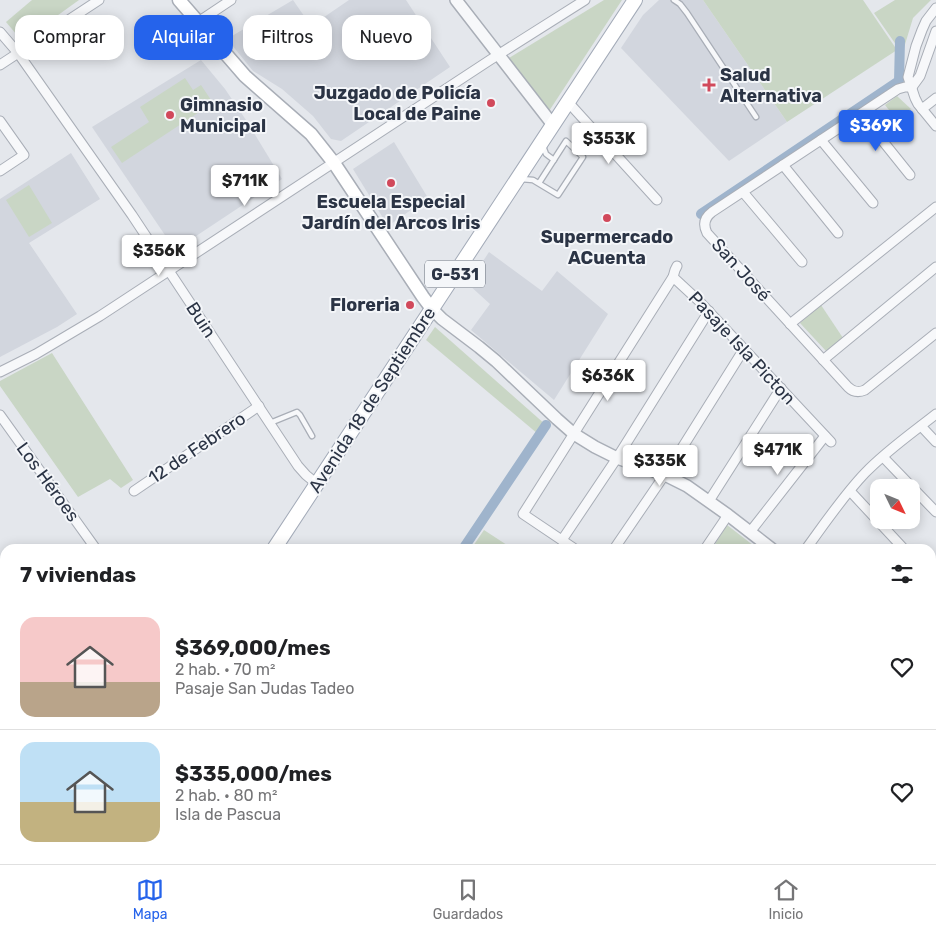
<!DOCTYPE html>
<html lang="es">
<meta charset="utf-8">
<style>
:root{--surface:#fff;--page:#f6f6f6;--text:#202124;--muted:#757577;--line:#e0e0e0;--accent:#2563eb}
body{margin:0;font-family:Rubik,sans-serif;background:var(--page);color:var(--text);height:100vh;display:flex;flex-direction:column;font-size:19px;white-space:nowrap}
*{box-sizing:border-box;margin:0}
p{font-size:16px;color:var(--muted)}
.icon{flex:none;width:28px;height:28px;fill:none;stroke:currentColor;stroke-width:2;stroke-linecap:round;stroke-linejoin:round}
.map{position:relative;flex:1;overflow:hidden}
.panel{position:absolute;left:0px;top:544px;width:936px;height:321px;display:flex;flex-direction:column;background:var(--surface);border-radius:15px 15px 0 0;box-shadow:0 2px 12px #0003}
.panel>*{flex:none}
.hud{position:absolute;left:15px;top:15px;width:500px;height:45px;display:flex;gap:10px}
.needle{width:32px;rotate:133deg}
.buttons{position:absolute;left:870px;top:479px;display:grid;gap:10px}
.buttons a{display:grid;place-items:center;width:50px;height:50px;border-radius:10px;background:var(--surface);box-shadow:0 2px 12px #0003;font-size:25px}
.price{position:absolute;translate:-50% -42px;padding:0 11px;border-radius:5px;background:#fff;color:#222;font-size:16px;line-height:32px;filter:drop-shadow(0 1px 2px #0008)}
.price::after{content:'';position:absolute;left:50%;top:30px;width:15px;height:11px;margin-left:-8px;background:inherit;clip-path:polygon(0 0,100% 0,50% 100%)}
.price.current{background:var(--accent);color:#fff}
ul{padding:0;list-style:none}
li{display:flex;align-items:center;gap:15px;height:125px;padding:0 20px}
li+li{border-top:1px solid var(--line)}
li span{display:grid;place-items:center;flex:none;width:140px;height:100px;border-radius:15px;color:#555}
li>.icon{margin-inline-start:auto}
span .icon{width:60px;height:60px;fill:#fffc;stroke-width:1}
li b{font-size:21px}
h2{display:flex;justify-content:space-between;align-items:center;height:60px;padding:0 20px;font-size:21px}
.pill{padding:0 18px;border-radius:15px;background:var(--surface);box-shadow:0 2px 12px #0003;font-size:18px;line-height:45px}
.pill.current{background:var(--accent);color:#fff}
.dock{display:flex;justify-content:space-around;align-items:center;height:70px;border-top:1px solid var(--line);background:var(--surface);font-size:14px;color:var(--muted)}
.dock a{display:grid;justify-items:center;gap:2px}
.dock .current{color:var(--accent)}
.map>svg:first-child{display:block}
.built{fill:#d2d6de}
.green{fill:#c9d6c5}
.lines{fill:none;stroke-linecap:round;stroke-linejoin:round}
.canal{stroke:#9fb4cc;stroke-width:10}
.service-casing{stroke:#a9aeb7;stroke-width:7}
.minor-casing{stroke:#a9aeb7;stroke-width:11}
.tertiary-casing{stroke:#a9aeb7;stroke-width:14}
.secondary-casing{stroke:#a9aeb7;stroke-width:15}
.primary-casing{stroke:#a3abb8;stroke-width:16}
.service{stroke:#f7f8fa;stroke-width:4.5}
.minor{stroke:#f7f8fa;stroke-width:9}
.tertiary{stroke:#f7f8fa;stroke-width:11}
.secondary{stroke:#fff;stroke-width:12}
.primary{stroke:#fff;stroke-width:14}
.poi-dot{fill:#d1495b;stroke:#f4f6f9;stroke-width:2}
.labels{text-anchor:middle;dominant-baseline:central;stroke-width:4;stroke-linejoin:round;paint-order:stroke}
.shield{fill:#f4f6f9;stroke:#676e7b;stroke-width:1}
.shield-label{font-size:16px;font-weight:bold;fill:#2b3445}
.poi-label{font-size:18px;font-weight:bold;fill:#2b3445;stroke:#f4f6f9;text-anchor:start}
.street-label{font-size:18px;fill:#2b3445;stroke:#f4f6f9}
</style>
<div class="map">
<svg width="936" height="864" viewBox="0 0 936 864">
<rect width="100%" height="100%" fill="#e4e7ec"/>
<g class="built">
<polygon points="293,0 311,26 349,0 406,0 450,67 341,141 331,139 313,116 282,89 253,71 227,39"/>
<polygon points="659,0 703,0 787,122 729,161 621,48 643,15"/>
<polygon points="201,60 225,89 246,120 282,179 175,250 92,127"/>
<polygon points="394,142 428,198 388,226 353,169"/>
<polygon points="71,153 100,199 29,243 77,314 57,327 0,357 0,199"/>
<polygon points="489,252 542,291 557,271 608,314 554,400 471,330 490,304 468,284"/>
</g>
<g class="green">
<polygon points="32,0 79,0 22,41 6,22"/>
<polygon points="604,0 622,0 549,111 509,58"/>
<polygon points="703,0 863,0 897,50 787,122"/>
<polygon points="895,0 931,0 913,18 903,51 899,49 874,13"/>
<polygon points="185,78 193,90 201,85 213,103 122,163 111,147 149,122 140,107"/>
<polygon points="897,96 911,109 897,120 885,105"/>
<polygon points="29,185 52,223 29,237 6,200"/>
<polygon points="821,305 843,338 826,351 800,323"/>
<polygon points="435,327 546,425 538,434 426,340"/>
<polygon points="52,353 133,480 121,488 110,479 78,497 0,386 0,381"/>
<polygon points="727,525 758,549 712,549"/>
<polygon points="484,530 513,549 471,549"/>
<polygon points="5,587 5,606 0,614 0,591"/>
<polygon points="366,860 409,860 406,864 364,864"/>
<polygon points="542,860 591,860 588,864 540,864"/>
<polygon points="789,860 857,860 854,864 786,864"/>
</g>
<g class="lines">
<g class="canal">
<polyline points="701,214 899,81 900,41"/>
<polyline points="463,549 546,425"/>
<polyline points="252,864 254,860"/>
</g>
<defs>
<g id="service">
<polyline points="674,0 680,4 687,13 756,117"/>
<polyline points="543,146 546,154 554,160"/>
<polyline points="521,179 533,180 558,195 583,157 566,141 539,183"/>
<polyline points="270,423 297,412 300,415 312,436"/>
</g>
<g id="minor">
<polyline points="936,8 926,21 922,30 916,46 908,77 915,98 918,104 936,126"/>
<polyline points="198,22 231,0"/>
<polyline points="0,32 18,53 132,215 298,466 306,475 317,484"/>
<polyline points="0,65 99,0"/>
<path d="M912 87H905L898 89 712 212C704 218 703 225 707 233L848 387C853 392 858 393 865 390L936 333"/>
<polyline points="912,87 920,76 936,31"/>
<polyline points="568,102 657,200"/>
<polyline points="922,109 936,98"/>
<polyline points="861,114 910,175"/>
<polyline points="0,121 24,155 0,171"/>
<polyline points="821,140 873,203"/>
<polyline points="783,165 838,233"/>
<polyline points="743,192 802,262"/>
<polyline points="673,277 700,302 831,442"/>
<polyline points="790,324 936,207"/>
<polyline points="823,360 936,267"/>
<polyline points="0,372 36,354 100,316 490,60 585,0"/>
<polyline points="0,415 96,549"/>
<polyline points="921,426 936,442"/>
<polyline points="883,457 936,512"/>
<polyline points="134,491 259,406"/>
<polyline points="850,491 904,549"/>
<polyline points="709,501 781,388"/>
<polyline points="750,532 825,436"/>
<polyline points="562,540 617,458 709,311"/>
<polyline points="575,549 523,514 673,277 675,270 677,266"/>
<polyline points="614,549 672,464 744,349"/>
<polyline points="705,549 728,515"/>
<path d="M806 549C825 523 843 496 865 473 886 451 912 433 936 414"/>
<polyline points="931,578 936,583"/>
<polyline points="931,622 936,616"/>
<polyline points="0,629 5,621"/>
<polyline points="931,735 936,729"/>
<polyline points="931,783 936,786"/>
<polyline points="436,860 442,864"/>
<polyline points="621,860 627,864"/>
<polyline points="871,860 877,864"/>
<polyline points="299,864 301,860"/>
<polyline points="358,864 361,860"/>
<polyline points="479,864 482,860"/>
<polyline points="534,864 536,860"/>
<polyline points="600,864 603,860"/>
<polyline points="723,864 726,860"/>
<polyline points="780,864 783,860"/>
</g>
<g id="tertiary">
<polyline points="456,0 553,125"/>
<polyline points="432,309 442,319 479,347 496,361 557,419 574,434 595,447 617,458 665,475 687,486 728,515 772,549"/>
<polyline points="931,671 936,674"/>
</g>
<polyline id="secondary" points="179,0 245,76 311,134 334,163 423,297 432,309"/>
<g id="primary">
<polyline points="274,549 635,0"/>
<polyline points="67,864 70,860"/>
</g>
</defs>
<use href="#service" class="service-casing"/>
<use href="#minor" class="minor-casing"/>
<use href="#tertiary" class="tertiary-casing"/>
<use href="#secondary" class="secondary-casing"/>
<use href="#primary" class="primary-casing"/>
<use href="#service" class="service"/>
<use href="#minor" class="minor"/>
<use href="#tertiary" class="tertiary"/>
<use href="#secondary" class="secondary"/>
<use href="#primary" class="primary"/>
</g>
<g class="poi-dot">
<path d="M706.5 77.5h5v5h5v5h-5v5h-5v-5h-5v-5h5z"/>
<circle cx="491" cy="103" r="5"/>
<circle cx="170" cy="115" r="5"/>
<circle cx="391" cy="183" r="5"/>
<circle cx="607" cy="218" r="5"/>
<circle cx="410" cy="305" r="5"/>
</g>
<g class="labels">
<rect class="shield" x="425" y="260.5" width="60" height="27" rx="4"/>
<g class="shield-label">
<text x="455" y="274">G-531</text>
</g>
<g class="poi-label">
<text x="720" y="75">Salud<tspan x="720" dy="21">Alternativa</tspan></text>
<text x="481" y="93" text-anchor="end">Juzgado de Policía<tspan x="481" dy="21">Local de Paine</tspan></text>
<text x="180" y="105">Gimnasio<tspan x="180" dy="21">Municipal</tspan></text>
<text x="391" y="202" text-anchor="middle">Escuela Especial<tspan x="391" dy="21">Jardín del Arcos Iris</tspan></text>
<text x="607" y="237" text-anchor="middle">Supermercado<tspan x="607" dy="21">ACuenta</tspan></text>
<text x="400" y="305" text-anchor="end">Floreria</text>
</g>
<g class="street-label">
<text transform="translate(741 270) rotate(48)">San José</text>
<text transform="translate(201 320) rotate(57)">Buin</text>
<text transform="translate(742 348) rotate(47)">Pasaje Isla Picton</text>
<text transform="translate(372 400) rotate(-57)">Avenida 18 de Septiembre</text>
<text transform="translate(197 448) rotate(-34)">12 de Febrero</text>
<text transform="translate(48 482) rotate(54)">Los Héroes</text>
</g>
</g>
</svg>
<div class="buttons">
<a><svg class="needle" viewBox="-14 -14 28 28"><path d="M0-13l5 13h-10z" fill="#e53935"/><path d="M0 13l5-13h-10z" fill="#757577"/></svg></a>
</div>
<b class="price current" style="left:876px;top:152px">$369K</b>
<b class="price" style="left:609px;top:165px">$353K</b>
<b class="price" style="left:245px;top:207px">$711K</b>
<b class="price" style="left:159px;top:277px">$356K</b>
<b class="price" style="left:608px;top:402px">$636K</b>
<b class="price" style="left:778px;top:476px">$471K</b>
<b class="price" style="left:660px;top:487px">$335K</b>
<div class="hud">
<a class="pill">Comprar</a>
<a class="pill current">Alquilar</a>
<a class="pill">Filtros</a>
<a class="pill">Nuevo</a>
</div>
<section class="panel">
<h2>7 viviendas<svg class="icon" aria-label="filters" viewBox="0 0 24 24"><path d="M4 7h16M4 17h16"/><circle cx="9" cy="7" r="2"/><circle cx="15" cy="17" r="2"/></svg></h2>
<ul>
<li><span style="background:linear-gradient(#f6c9c9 65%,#b9a48a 0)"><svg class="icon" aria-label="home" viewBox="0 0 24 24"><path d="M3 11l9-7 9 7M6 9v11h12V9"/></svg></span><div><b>$369,000/mes</b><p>2 hab. · 70 m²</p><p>Pasaje San Judas Tadeo</p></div><svg class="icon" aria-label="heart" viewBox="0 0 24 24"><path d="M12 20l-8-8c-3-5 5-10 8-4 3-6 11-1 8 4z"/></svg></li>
<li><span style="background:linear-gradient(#bfe0f5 60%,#c2b280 0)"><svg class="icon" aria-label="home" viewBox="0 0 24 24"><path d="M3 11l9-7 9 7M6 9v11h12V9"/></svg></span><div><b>$335,000/mes</b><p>2 hab. · 80 m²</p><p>Isla de Pascua</p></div><svg class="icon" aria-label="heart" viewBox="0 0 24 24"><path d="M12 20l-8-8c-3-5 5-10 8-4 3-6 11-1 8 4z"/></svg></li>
</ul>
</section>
</div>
<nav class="dock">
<a class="current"><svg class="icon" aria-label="map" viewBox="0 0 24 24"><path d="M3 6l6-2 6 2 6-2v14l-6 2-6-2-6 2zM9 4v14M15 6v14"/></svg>Mapa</a>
<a><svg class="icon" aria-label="saved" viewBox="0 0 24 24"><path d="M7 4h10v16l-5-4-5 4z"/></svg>Guardados</a>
<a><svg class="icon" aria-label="home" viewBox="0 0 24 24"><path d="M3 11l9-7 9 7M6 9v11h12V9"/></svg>Inicio</a>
</nav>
